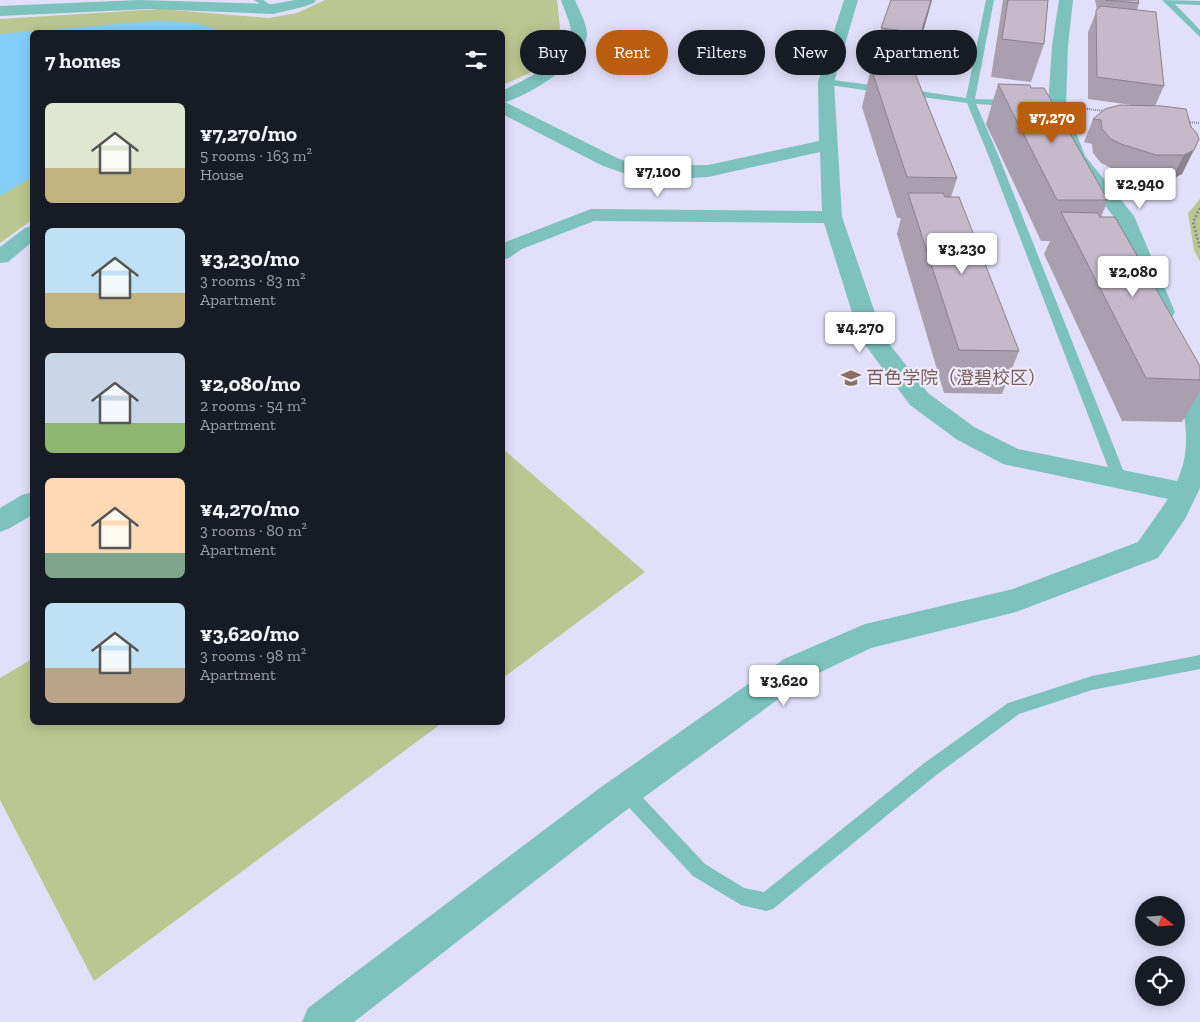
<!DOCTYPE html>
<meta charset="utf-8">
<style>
:root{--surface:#171b24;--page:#242831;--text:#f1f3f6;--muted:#9ea1a6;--accent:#bb5d0f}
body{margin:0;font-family:"Zilla Slab","Noto Sans SC",serif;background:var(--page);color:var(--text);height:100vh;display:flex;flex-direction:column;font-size:19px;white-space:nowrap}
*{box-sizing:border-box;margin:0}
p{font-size:16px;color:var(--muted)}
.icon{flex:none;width:28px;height:28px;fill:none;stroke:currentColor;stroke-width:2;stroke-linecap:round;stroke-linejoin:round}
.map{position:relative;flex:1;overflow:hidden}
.details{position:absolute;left:30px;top:30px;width:475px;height:695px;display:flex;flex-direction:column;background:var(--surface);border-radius:8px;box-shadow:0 2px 12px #0003}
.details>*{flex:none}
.guide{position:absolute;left:520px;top:30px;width:475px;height:45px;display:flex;gap:10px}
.needle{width:32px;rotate:107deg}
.tools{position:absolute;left:1135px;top:896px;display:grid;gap:10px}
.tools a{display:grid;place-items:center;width:50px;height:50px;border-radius:50%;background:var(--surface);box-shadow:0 2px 12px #0003;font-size:25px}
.price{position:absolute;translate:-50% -42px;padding:0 11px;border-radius:5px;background:#fff;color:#222;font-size:16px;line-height:32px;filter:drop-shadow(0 1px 2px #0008)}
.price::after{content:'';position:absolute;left:50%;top:30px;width:15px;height:11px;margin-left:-8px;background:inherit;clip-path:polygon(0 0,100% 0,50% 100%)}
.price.on{background:var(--accent);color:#fff}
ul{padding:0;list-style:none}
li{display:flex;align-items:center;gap:15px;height:125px;padding:0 15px}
li span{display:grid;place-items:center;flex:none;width:140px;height:100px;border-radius:8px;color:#555}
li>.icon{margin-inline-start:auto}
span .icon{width:60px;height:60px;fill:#fffc;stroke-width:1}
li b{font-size:21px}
h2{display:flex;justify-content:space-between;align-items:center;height:60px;padding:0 15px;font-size:21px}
.pill{padding:0 18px;border-radius:22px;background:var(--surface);box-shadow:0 2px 12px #0003;font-size:18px;line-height:45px}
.pill.on{background:var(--accent);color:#fff}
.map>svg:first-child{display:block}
.built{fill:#e2dffa;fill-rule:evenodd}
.green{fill:#bcc691}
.water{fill:#84cffa}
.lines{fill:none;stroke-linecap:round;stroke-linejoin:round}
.path-far1{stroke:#868591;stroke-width:2;stroke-dasharray:1 1;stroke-linecap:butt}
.path{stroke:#868591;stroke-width:2.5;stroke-dasharray:2 2;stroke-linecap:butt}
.lane{fill:#7dc2be;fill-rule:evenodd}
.street{fill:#7dc2be;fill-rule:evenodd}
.wall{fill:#a99fae}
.shaded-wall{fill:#8a828d}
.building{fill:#c5b9ca;stroke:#8a828d}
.labels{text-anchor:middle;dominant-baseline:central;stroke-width:4.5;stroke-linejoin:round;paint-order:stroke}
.education-label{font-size:18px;fill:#785e54;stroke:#edebfc;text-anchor:start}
</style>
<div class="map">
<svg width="1200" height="1022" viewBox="0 0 1200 1022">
<rect width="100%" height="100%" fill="#edebfc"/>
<path class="built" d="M0 0H1200V1022H0ZM32 32H502V722H32ZM1144 905H1176V938H1144ZM1144 965H1176V998H1144Z"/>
<g class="green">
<polygon points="325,0 557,0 561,37 534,71 503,85 502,32 32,32 32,220 0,243 0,19 160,9 269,18 297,13"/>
<polygon points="1200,199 1200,262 1194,250 1188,213"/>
<polygon points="503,449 645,572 503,678"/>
<polygon points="32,659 32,722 442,723 94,981 0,800 0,678"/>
</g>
<path class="water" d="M155 21C178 22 201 21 222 32H32V177L0 196V34Z"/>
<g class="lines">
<g class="path-far1">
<polyline points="1087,109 1105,111"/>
<polyline points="1186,122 1200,123"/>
</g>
<polyline class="path" points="1200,208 1193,222 1200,248"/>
<g class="lane">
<polygon points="254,0 263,0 277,9 270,11"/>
<polygon points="986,0 994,0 975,99 1011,100 1015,103 1011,106 976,104 999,157 1127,480 1125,483 1115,483 1113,480 989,157 967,103 906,95 902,92 906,89 966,98"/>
<polygon points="1162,0 1200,1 1200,5 1175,4 1200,30 1200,37"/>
<polygon points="826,79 885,87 889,90 885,93 823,84 822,82"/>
<polygon points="1200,655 1200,669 1092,690 1019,714 935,776 773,909 766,911 741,905 693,876 619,797 616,791 619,785 625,783 631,785 705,864 744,888 764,892 923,764 1008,703 1092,676"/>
</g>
<g class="street">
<polygon points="139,0 273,4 295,0 316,0 314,3 303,7 273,14 150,9 0,16 0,6"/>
<path d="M561 0H575C579 10 586 22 587 33 588 60 528 96 505 102L617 158 640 166 708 165 819 141 818 82 844 0H858L834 82 842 217 883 336 928 393 974 427 1018 449 1177 481C1195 443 1182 405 1174 366L1178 360 1186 358 1194 360 1200 375V488L1185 519 1158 558 1016 612 871 648 806 679 621 814 354 1022H302L308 1008 597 790 784 659 865 624 1013 589 1138 542 1168 499 1003 464 956 439 910 405 860 338 824 223 594 221 522 249 509 258 502 260V244L508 241 591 209 822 211 820 152 708 177 675 179 638 178 603 166 502 114V91C522 81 571 59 571 33 571 22 564 10 561 0Z"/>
<polygon points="1059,0 1073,0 1068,46 1066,106 1085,156 1134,216 1175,312 1172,317 1164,319 1156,317 1153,312 1114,217 1067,157 1048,106 1052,46"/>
<polygon points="32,226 32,242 8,262 0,263 0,247 25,228"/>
<polygon points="32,492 32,515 10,528 0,532 0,508 22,495"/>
</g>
</g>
<g class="wall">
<polygon points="891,0 932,0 912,71 957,178 951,197 1019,351 1002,394 944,393 897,234 901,218 897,218 862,107 871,68 891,68 873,66 881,28"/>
<polygon points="1003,0 1048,0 1044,44 1031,82 991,77"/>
<polygon points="1095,0 1138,0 1139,3 1137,10 1164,86 1155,106 1191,127 1182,174 1172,179 1145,178 1111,168 1101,163 1093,153 1092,144 1084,142 1093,119 1132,105 1088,99 1088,32 1097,10"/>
<polygon points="998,84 1108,200 1101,217 1200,366 1200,392 1182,422 1122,421 1044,254 1050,241 1041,241 986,124"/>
</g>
<g class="shaded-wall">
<polygon points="931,0 932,0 912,71 921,33"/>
<polygon points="1194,150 1182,174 1172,179 1184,155"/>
</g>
<g class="building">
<polygon points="891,0 931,0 921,33 881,28"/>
<polygon points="1008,0 1048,0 1044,44 1002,39"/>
<polygon points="1105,0 1138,0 1139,3"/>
<polygon points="1101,6 1156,12 1164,86 1097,77 1096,10"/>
<polygon points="871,68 901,68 902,71 914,71 957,178 907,177"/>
<polygon points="998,84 1030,85 1031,88 1044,88 1108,200 1057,200"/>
<polygon points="1120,105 1162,106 1186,109 1191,127 1196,132 1199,139 1194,150 1184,155 1156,155 1121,144 1111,139 1102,129 1101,120 1093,119 1105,109"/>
<polygon points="908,193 943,193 945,197 959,197 1019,351 959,350"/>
<polygon points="1061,212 1098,213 1100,217 1115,217 1200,366 1200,380 1146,378"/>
</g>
<defs>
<symbol id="university-bare" viewBox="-9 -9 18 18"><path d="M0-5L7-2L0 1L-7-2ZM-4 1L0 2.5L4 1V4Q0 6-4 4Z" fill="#8d6e63" stroke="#edebfc" stroke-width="2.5" paint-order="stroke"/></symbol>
</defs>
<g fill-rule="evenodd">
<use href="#university-bare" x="837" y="364" width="28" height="28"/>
</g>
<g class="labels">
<g class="education-label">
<text x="866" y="378">百色学院（澄碧校区）</text>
</g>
</g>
</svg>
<div class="tools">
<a><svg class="needle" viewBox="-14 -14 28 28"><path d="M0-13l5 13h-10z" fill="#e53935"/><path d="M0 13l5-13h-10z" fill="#9ea1a6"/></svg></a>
<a><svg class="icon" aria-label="locate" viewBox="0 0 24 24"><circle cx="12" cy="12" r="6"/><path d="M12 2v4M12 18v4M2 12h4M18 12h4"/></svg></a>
</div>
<b class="price on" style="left:1052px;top:144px">¥7,270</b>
<b class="price" style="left:658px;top:198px">¥7,100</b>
<b class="price" style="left:1140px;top:210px">¥2,940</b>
<b class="price" style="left:962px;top:275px">¥3,230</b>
<b class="price" style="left:1133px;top:298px">¥2,080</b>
<b class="price" style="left:860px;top:354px">¥4,270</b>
<b class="price" style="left:784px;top:707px">¥3,620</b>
<div class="guide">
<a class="pill">Buy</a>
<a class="pill on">Rent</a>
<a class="pill">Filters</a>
<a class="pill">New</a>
<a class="pill">Apartment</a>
</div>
<section class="details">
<h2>7 homes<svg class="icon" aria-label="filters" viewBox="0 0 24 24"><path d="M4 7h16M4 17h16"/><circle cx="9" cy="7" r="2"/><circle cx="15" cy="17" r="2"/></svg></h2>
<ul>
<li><span style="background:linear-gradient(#dfe7d0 65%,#c2b280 0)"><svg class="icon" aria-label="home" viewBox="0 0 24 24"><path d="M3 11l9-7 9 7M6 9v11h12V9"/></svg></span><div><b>¥7,270/mo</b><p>5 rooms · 163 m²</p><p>House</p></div></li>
<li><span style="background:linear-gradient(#bfe0f5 65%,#c2b280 0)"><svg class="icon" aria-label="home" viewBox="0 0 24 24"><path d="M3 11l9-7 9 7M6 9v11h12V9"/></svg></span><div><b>¥3,230/mo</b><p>3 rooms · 83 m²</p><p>Apartment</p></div></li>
<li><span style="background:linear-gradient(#c9d6e8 70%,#8fb573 0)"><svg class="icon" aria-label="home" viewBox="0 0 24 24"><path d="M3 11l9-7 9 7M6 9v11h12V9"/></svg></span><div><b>¥2,080/mo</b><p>2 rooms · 54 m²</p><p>Apartment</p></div></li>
<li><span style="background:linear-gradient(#ffd9b3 75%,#7fa58c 0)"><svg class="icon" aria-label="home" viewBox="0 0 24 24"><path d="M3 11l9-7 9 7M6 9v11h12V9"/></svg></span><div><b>¥4,270/mo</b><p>3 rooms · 80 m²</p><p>Apartment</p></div></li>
<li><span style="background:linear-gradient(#bfe0f5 65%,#b9a48a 0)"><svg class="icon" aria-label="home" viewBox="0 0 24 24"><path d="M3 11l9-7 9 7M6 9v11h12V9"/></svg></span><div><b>¥3,620/mo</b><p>3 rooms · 98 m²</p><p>Apartment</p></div></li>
</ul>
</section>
</div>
